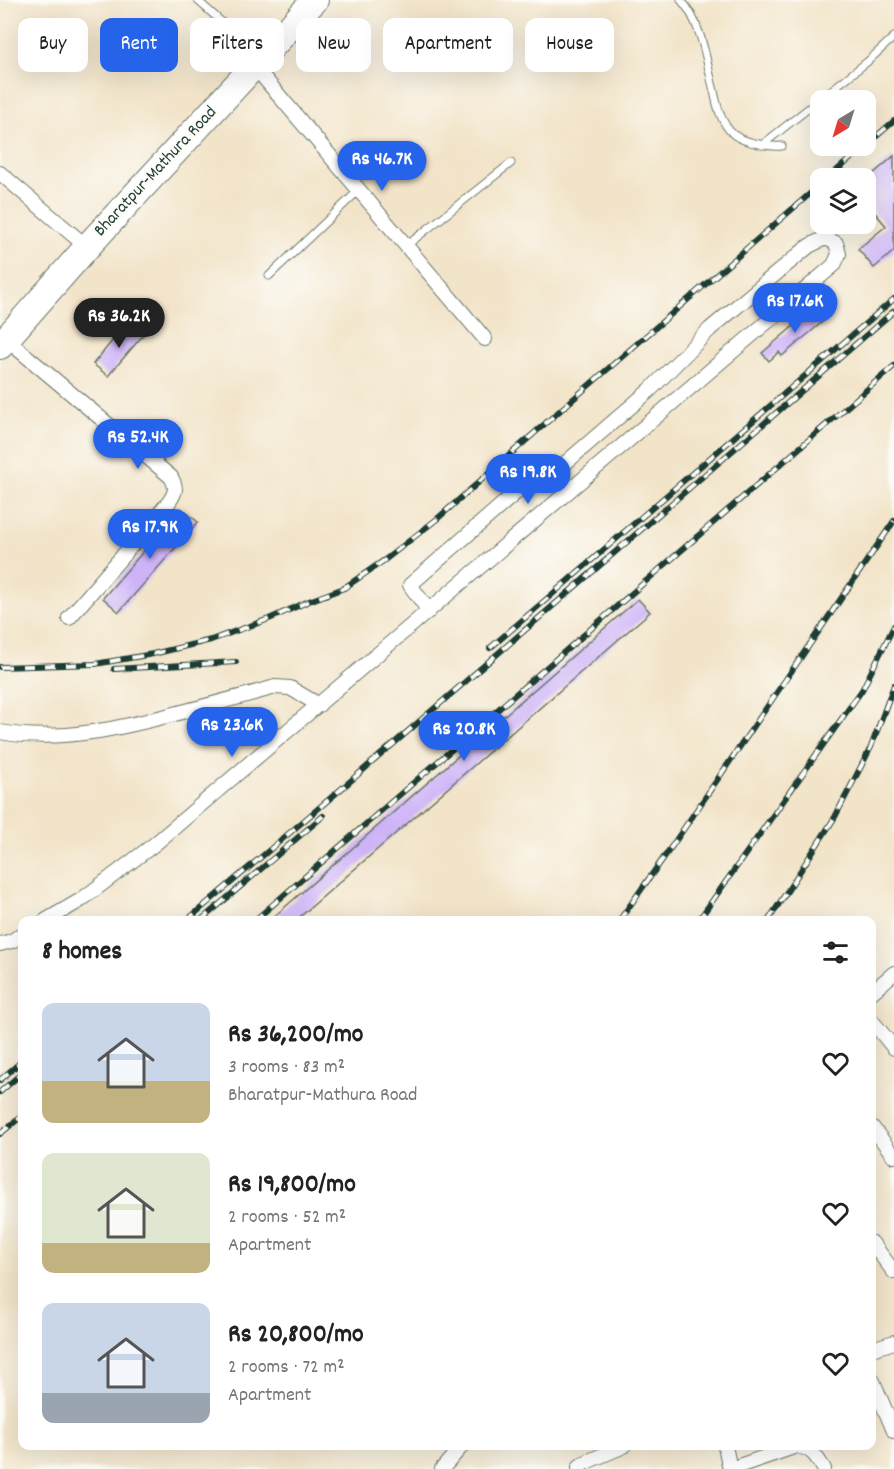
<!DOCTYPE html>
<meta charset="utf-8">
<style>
:root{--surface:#fff;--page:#f6f6f6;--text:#222;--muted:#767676;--accent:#2563eb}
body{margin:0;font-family:Dekko,sans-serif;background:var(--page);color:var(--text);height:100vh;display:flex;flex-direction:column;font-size:22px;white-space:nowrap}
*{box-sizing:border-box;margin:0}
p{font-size:20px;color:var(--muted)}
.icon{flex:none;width:33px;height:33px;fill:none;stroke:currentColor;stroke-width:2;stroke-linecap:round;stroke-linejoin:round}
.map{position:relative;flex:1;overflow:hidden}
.side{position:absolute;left:18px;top:916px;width:858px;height:534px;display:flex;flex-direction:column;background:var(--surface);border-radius:12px;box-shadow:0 6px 24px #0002}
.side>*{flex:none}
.guide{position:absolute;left:18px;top:18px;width:858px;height:54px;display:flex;gap:12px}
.needle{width:39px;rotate:218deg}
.controls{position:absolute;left:810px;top:90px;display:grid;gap:12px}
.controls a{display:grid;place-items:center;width:66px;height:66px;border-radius:12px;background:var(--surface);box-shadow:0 6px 24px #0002;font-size:30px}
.price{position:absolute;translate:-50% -51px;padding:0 14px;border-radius:21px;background:var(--accent);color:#fff;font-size:20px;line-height:39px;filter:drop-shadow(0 2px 3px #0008)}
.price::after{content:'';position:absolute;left:50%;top:36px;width:18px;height:14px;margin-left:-9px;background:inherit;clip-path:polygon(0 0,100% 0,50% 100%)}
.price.active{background:#222;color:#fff}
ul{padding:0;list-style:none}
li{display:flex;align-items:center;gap:18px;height:150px;padding:0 24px}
li span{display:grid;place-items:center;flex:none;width:168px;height:120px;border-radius:12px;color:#555}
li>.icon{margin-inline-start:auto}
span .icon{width:72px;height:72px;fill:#fffc;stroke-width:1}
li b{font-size:26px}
h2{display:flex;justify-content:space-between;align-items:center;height:72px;padding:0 24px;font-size:26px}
.pill{padding:0 21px;border-radius:12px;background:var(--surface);box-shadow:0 6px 24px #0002;font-size:21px;line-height:54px}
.pill.active{background:var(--accent);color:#fff}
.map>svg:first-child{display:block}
.building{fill:#ceb4f7}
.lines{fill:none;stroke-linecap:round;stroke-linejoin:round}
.lane-casing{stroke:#697768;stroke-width:9}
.street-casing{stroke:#697768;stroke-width:16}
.highway-casing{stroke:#697768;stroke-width:28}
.lane{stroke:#fff;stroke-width:7}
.street{stroke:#fff;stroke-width:14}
.highway{stroke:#fff;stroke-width:26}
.rail-casing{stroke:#1f3d34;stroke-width:6}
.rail{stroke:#fdfcf7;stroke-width:4;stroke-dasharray:11;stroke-linecap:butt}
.labels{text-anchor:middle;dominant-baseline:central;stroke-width:5;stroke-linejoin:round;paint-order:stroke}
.street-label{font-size:18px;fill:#1f3d34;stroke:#fdfcf7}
</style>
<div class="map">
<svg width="894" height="1469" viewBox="0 0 894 1469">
<rect width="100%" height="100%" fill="#fdfcf7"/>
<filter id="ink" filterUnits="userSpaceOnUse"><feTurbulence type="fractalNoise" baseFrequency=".0167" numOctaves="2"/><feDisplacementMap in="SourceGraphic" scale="12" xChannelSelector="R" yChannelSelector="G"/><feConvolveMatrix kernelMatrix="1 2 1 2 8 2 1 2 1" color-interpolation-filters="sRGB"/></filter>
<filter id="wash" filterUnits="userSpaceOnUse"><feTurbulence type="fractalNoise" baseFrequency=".008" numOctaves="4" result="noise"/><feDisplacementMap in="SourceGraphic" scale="24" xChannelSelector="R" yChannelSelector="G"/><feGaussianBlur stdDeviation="1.35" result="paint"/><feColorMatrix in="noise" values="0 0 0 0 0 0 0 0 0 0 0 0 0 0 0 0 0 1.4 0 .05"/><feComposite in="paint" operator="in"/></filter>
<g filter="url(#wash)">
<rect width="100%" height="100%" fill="#f2e4c9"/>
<g id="blocks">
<g class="building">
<polygon points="894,156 894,251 874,268 858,249 886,226 866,202 866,180"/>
<polygon points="816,307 826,319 782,356 779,352 769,361 762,353"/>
<polygon points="129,321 144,334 108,376 93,364"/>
<polygon points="181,508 198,522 119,612 103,598"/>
<polygon points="638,599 650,612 295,921 269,921"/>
</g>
</g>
</g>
<g filter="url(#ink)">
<use href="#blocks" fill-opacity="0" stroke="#697768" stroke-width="1.5"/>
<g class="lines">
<defs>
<g id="lane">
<polyline points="197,0 258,54"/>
<path d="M681 0C702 23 706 61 714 91 717 106 721 123 733 134 739 139 746 141 754 143 763 145 772 147 782 146"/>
<polyline points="762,145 867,62 894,37"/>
<polyline points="406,246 511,163"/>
<polyline points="269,276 359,190"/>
</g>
<g id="street">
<polyline points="254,66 485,339"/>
<polyline points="0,173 87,247"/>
<path d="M6 339 171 477C177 488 176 492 169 502L69 618"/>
<path d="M0 732C61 743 122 728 182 712 213 704 244 696 275 687L290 688 319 705"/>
<polyline points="45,921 81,900 156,843 834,265 839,254 836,243 825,238 809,246 710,329 650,390 555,472 536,475 410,585 429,611"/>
<polyline points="0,944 12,941 22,934"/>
<polyline points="872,992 894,973"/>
<polyline points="872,1021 894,1048"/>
<polyline points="872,1127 894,1156"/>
<polyline points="872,1243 894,1272"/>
<polyline points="872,1349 894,1342"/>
<polyline points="872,1379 894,1431"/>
<polyline points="725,1446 730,1469"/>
<polyline points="442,1469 462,1446"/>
<polyline points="579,1469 579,1467 584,1463 624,1446"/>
<path d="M730 1469 797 1446C813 1449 816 1456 824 1469"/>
</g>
<polyline id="highway" points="0,346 87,247 315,0"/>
</defs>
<use href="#lane" class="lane-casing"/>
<use href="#street" class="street-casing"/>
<use href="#highway" class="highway-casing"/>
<use href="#lane" class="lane"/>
<use href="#street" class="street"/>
<use href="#highway" class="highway"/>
<defs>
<g id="rail">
<polyline points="828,178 894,121"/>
<polyline points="490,648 894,299"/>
<polyline points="0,667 95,664 153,654 211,640 269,619 309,601 344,588 386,559 437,519 564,407 820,185"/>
<polyline points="114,669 236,662"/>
<polyline points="186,921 347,784 894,311"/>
<polyline points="200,921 323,816"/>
<polyline points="254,921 894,366"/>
<polyline points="619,921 672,846 894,521"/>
<polyline points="698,921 862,690 894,626"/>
<polyline points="768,921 835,817 871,747 894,685"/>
<polyline points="0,1080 22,1061"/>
<polyline points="0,1092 22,1073"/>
<polyline points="0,1134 22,1116"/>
</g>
</defs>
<use href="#rail" class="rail-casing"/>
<use href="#rail" class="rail"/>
</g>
</g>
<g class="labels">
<g class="street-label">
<text transform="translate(156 172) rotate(-47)">Bharatpur-Mathura Road</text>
</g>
</g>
</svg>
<div class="controls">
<a><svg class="needle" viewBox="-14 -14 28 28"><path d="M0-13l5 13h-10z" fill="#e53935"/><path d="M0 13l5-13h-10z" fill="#767676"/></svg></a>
<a><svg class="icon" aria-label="layers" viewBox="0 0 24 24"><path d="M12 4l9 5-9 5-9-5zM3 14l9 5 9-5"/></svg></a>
</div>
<b class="price" style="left:382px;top:192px">Rs 46.7K</b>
<b class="price" style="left:795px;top:334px">Rs 17.6K</b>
<b class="price active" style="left:119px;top:349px">Rs 36.2K</b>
<b class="price" style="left:138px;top:470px">Rs 52.4K</b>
<b class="price" style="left:528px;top:505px">Rs 19.8K</b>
<b class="price" style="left:150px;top:560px">Rs 17.9K</b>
<b class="price" style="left:232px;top:758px">Rs 23.6K</b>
<b class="price" style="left:464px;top:762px">Rs 20.8K</b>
<div class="guide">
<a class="pill">Buy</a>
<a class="pill active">Rent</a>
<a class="pill">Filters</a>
<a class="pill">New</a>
<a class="pill">Apartment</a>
<a class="pill">House</a>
</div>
<section class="side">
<h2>8 homes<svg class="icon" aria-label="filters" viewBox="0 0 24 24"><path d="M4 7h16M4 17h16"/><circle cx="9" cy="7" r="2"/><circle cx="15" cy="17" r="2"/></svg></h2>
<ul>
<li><span style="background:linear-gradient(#c9d6e8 65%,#c2b280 0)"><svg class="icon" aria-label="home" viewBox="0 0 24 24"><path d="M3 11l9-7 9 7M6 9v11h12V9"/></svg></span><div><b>Rs 36,200/mo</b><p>3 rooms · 83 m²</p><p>Bharatpur-Mathura Road</p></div><svg class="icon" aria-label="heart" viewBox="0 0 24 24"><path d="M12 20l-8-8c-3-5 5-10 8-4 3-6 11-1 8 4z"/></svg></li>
<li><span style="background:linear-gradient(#dfe7d0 75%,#c2b280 0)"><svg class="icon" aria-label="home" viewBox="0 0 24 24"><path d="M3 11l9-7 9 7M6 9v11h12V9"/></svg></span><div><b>Rs 19,800/mo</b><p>2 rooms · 52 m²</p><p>Apartment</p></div><svg class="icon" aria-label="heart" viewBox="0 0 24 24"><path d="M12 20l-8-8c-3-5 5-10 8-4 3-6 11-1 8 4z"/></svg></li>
<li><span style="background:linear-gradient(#c9d6e8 75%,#9aa5b1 0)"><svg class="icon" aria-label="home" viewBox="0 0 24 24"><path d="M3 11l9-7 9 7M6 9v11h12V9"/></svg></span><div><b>Rs 20,800/mo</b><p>2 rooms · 72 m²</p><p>Apartment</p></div><svg class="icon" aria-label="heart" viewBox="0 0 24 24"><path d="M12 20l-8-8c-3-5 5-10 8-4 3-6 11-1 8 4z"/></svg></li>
</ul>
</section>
</div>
